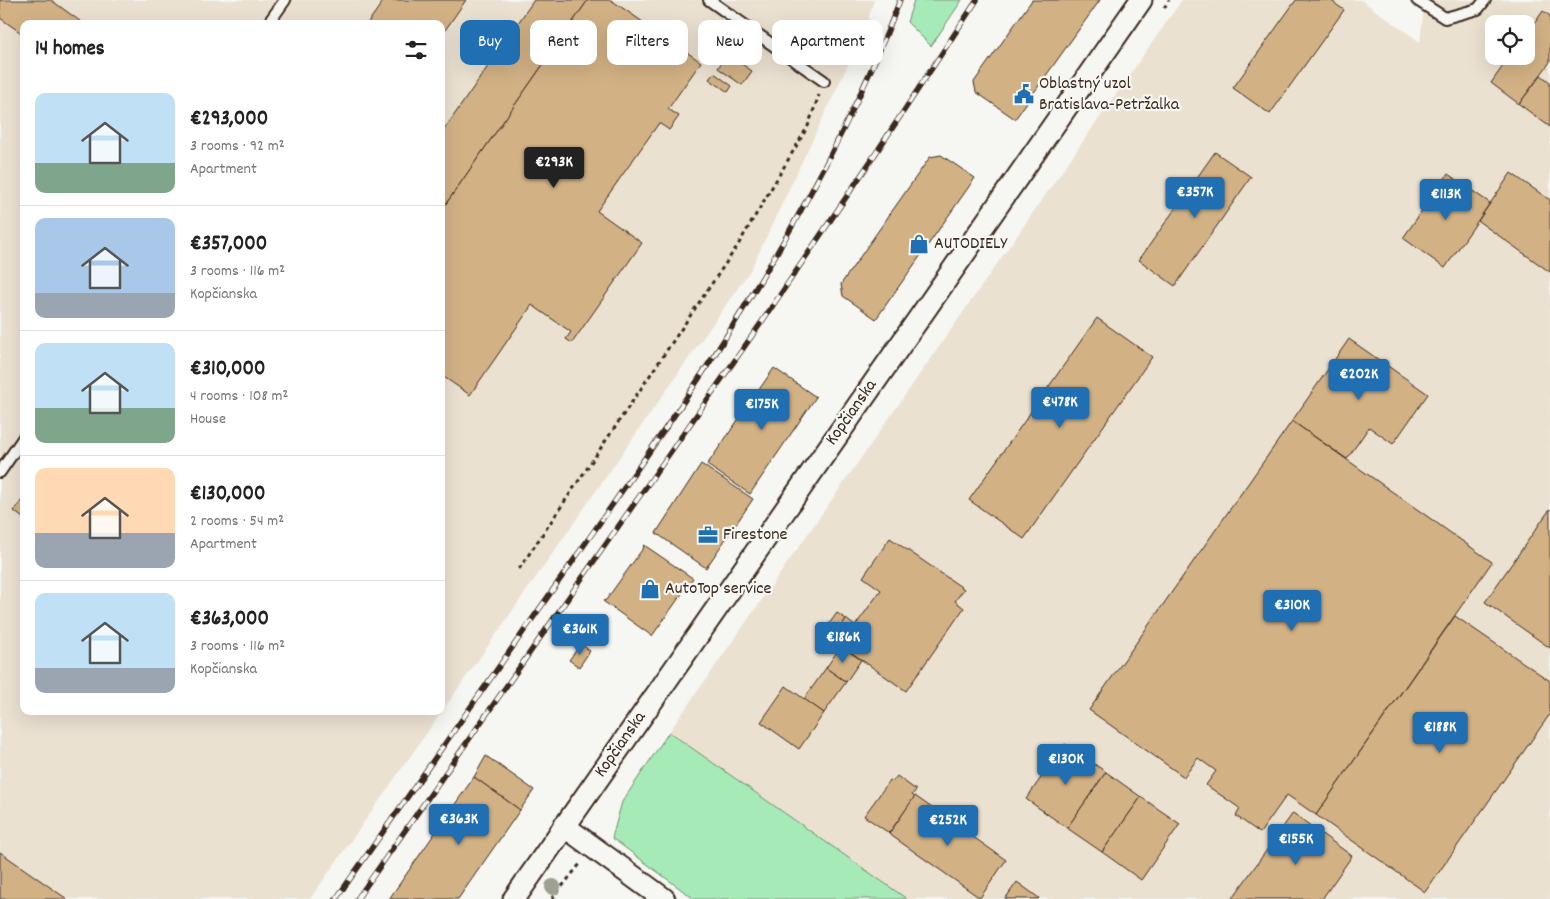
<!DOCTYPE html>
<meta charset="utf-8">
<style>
:root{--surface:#fff;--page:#f6f6f6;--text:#222;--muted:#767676;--line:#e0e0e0;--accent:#1f6fb2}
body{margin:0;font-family:Dekko,sans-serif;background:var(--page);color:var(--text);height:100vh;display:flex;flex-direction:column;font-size:19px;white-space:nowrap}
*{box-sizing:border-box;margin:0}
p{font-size:16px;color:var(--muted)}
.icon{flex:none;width:28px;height:28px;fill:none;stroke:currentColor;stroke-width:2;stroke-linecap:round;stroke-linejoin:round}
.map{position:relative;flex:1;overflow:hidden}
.panel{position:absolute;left:20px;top:20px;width:425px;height:695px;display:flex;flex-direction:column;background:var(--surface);border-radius:10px;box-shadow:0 5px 20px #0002}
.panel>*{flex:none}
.banner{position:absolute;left:460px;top:20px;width:475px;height:45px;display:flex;gap:10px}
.fabs{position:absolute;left:1485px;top:15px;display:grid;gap:10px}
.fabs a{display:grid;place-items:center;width:50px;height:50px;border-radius:10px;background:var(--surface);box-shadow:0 5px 20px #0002;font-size:25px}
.price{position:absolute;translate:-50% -42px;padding:0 11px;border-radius:5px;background:var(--accent);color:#fff;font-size:16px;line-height:32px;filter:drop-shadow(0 1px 2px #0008)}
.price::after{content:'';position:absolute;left:50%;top:30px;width:15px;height:11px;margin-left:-8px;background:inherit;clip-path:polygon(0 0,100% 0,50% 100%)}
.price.active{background:#222;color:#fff}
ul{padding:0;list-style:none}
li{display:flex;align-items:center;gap:15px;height:125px;padding:0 15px}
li+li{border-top:1px solid var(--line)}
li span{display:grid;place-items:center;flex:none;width:140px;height:100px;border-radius:10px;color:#555}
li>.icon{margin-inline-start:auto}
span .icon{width:60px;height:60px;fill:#fffc;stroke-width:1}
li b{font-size:21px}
h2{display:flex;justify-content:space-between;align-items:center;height:60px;padding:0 15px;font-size:21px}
.pill{padding:0 18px;border-radius:10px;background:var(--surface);box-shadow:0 5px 20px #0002;font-size:18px;line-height:45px}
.pill.active{background:var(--accent);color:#fff}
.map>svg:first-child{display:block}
.built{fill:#ebe1d1;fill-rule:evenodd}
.green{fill:#a6ebb7;stroke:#708a6a}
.building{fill:#d2b185;stroke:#3b2a1e}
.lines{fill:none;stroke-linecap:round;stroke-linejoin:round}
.lane-casing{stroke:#3b2a1e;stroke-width:14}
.street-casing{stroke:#3b2a1e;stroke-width:25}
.path{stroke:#3b2a1e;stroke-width:3;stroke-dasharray:4 4;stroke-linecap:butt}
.lane{stroke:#f6f6f2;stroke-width:10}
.street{stroke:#f6f6f2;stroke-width:21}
.rail-casing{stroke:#3b2a1e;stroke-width:5.5}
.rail{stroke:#f6f6f2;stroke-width:4;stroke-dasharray:11;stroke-linecap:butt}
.tree{fill:#9ea092}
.labels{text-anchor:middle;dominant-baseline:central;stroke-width:4.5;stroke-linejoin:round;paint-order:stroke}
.poi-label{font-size:18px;fill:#3b2a1e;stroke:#f6f6f2;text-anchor:start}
.street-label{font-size:18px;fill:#3b2a1e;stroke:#f6f6f2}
</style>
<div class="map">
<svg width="1550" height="899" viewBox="0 0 1550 899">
<rect width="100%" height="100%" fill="#f6f6f2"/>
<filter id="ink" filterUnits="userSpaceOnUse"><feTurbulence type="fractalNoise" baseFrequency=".02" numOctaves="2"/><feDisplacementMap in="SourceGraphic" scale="10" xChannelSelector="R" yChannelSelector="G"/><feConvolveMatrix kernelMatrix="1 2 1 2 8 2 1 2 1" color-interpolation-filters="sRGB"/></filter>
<g filter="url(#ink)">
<g class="built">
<path d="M0 0H874L866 27 751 269 497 633 310 899H0ZM24 24H441V711H24Z"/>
<path d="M1182 0H1361L1420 42 1425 0H1550V899H907L669 732ZM1494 24H1526V56H1494Z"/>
</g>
<g class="green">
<polygon points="914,0 962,0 931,46 907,22"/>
<polygon points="669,732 907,899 694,899 612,838 622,802"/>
</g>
<g class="building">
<polygon points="0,0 51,0 84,24 24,24 24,35 0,18"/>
<polygon points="384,0 466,0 441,36 441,24 367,24"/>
<polygon points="534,0 588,0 441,211 441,134"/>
<polygon points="588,0 611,0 701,62 668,109 679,116 669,130 659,123 597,211 642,243 572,343 566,339 571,332 532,305 470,395 441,375 441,211"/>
<polygon points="1032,0 1100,0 1015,119 976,92 974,82"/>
<polygon points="1296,0 1330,0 1344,10 1270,114 1233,88"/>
<polygon points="1543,11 1550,16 1550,62 1519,104 1491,83 1510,56 1526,56 1526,30 1532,23 1534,24"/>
<polygon points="727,54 752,71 742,85 718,68"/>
<polygon points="714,73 732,86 728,92 709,79"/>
<polygon points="1541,75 1550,82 1550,127 1519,104"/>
<polygon points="1215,152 1251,177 1175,286 1139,260"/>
<polygon points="941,155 975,178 876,319 843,296 841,284 930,157"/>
<polygon points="1511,173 1550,200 1550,272 1478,221"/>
<polygon points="1448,174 1490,203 1445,268 1403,238"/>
<polygon points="1097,318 1152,357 1024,539 969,500"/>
<polygon points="1349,339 1428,394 1393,444 1369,427 1347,459 1292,421"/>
<polygon points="774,368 816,397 750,494 707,465"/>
<polygon points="1292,421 1492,562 1316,815 1287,795 1260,833 1236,816 1240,809 1238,807 1206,785 1216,771 1198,758 1184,777 1089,710"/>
<polygon points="701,464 753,499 706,568 656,533"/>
<polygon points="24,497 24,519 14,511"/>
<polygon points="1550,509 1550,648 1485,602"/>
<polygon points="890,538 964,589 955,601 964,608 906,691 832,639 846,619 855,626 881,590 863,577"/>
<polygon points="644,545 691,577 693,578 652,636 603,601 606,600 644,547 643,546"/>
<polygon points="837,613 846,619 832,639 823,632"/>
<polygon points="1455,616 1550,681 1550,714 1425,892 1316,815"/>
<polygon points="581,644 590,651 579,667 569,660"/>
<polygon points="841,646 861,660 846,682 826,668"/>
<polygon points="826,668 846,682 824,713 804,699"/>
<polygon points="786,686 824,713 799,749 761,722"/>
<polygon points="1065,744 1106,772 1067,828 1026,799"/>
<polygon points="486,756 534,790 520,810 474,777"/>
<polygon points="1106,772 1141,797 1102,852 1067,828"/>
<polygon points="897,776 916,790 912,795 915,797 889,833 864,816 890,780 893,781"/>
<polygon points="474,777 520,810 458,899 389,899"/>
<polygon points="915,796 1006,860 980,898 889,834"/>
<polygon points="1141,797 1180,824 1141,880 1102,852"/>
<polygon points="1293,813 1352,856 1322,899 1232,899"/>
<polygon points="0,852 67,899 0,899"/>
<polygon points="1017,882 1039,898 1038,899 1005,899"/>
</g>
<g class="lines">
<defs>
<g id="lane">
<polyline points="709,0 824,81"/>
<polyline points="1417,0 1445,18 1478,9 1485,0"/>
<polyline points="268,24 285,0"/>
<polyline points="0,472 24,437"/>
</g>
<g id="street">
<polyline points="564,826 664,899"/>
<polyline points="514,899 1141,0"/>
</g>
</defs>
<use href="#lane" class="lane-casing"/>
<use href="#street" class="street-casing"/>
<g class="path">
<polyline points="1164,8 1169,0"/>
<polyline points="519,569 738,245 808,126 819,95"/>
<polyline points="552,899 580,864"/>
</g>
<use href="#lane" class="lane"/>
<use href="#street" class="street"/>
<defs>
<g id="rail">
<path d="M336 899C422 776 508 654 594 531 649 452 705 374 754 291 811 198 861 101 900 0"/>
<polyline points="357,899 761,323 870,162 977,0"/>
</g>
</defs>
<use href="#rail" class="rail-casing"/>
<use href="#rail" class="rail"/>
</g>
<circle class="tree" cx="553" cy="887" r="8"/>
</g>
<defs>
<symbol id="civic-bare" viewBox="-9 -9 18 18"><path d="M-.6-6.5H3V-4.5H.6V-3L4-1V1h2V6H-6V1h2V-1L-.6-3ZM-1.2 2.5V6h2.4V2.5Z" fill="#1f6fb2" stroke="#f6f6f2" stroke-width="2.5" paint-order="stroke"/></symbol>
<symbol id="shop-bare" viewBox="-9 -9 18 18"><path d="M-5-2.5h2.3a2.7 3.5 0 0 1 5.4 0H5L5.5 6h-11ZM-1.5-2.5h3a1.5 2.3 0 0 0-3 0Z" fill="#1f6fb2" stroke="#f6f6f2" stroke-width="2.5" paint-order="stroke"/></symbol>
<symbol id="office-bare" viewBox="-9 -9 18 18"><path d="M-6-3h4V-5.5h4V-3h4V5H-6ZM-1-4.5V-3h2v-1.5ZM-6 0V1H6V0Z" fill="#1f6fb2" stroke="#f6f6f2" stroke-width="2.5" paint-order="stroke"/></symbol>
</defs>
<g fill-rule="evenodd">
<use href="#civic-bare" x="1010" y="80" width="28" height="28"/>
<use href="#shop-bare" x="905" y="230" width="28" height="28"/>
<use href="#office-bare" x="694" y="521" width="28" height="28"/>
<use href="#shop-bare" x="636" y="575" width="28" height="28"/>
</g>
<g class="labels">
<g class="poi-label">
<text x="1039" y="84">Oblastný uzol<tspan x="1039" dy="21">Bratislava-Petržalka</tspan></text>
<text x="934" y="244">AUTODIELY</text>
<text x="723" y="535">Firestone</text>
<text x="665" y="589">AutoTop service</text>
</g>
<g class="street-label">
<text transform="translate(852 413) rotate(-55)">Kopčianska</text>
<text transform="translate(621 745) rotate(-55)">Kopčianska</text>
</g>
</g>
</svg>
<div class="fabs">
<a><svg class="icon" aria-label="locate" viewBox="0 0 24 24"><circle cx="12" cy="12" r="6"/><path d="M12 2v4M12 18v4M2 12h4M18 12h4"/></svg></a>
</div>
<b class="price active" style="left:554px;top:189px">€293K</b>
<b class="price" style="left:1195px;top:219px">€357K</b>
<b class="price" style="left:1446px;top:221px">€113K</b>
<b class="price" style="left:1359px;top:401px">€202K</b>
<b class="price" style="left:1060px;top:429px">€478K</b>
<b class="price" style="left:762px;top:431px">€175K</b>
<b class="price" style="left:1292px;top:632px">€310K</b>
<b class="price" style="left:580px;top:656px">€361K</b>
<b class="price" style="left:843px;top:664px">€186K</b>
<b class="price" style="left:1440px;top:754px">€188K</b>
<b class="price" style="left:1066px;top:786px">€130K</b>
<b class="price" style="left:459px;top:846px">€363K</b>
<b class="price" style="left:948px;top:847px">€252K</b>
<b class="price" style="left:1296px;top:866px">€155K</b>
<div class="banner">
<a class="pill active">Buy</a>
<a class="pill">Rent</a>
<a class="pill">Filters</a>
<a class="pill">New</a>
<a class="pill">Apartment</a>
</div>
<section class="panel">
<h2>14 homes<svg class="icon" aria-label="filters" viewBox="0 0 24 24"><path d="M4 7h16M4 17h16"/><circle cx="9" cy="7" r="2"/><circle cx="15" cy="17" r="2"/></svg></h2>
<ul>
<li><span style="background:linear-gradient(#bfe0f5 70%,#7fa58c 0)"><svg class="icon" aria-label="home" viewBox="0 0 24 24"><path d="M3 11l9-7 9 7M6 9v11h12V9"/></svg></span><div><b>€293,000</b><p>3 rooms · 92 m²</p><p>Apartment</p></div></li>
<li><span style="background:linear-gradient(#a9c7e8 75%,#9aa5b1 0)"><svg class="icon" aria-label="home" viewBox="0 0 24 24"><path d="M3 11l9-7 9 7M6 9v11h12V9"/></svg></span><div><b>€357,000</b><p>3 rooms · 116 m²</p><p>Kopčianska</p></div></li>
<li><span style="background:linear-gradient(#bfe0f5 65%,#7fa58c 0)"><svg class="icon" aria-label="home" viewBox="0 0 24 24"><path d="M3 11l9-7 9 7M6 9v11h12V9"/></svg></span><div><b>€310,000</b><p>4 rooms · 108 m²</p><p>House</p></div></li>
<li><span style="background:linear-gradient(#ffd9b3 65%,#9aa5b1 0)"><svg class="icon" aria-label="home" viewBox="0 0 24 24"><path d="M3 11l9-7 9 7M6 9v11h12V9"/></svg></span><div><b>€130,000</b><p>2 rooms · 54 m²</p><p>Apartment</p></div></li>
<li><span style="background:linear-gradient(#bfe0f5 75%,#9aa5b1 0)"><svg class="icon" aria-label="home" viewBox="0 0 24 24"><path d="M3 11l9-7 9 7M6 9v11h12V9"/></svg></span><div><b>€363,000</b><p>3 rooms · 116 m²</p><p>Kopčianska</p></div></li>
</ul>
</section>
</div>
